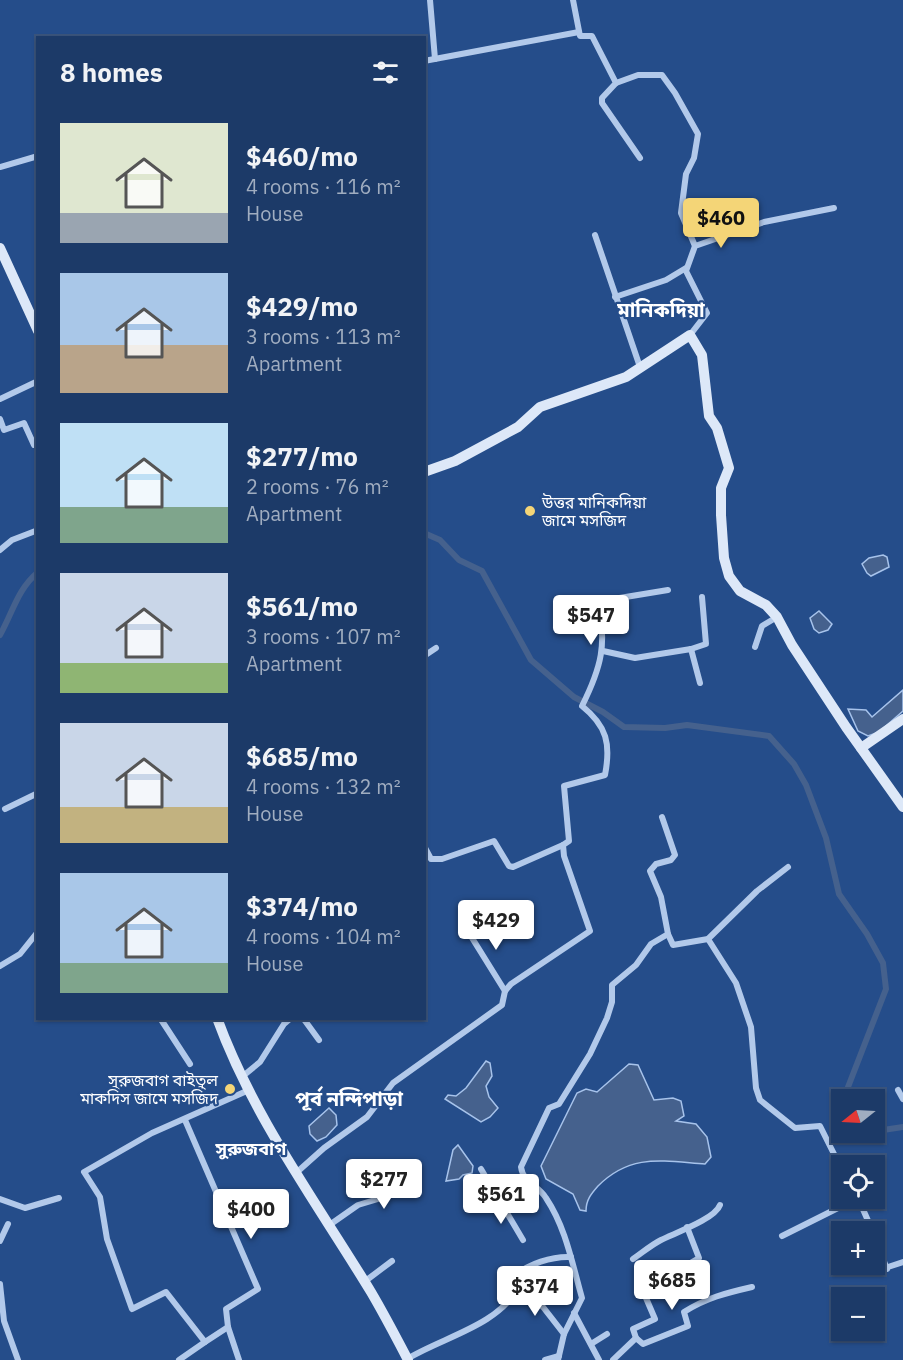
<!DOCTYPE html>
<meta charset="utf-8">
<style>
:root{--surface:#1c3a68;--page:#294571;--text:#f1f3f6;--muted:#a0adc0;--line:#3a547c;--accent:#f4d577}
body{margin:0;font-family:"IBM Plex Sans","Noto Sans Bengali",sans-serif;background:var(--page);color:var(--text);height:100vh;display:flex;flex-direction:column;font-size:22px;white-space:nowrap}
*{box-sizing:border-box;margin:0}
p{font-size:20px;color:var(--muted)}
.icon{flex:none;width:33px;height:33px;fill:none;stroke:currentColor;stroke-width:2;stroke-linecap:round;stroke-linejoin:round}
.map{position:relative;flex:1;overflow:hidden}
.panel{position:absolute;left:36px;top:36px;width:390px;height:984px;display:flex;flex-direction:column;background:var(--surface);border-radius:0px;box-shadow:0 2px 4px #0004,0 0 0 2px var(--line)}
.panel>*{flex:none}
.needle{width:39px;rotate:252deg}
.fabs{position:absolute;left:831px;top:1089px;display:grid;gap:12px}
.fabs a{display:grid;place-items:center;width:54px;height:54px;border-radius:0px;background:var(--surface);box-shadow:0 2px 4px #0004,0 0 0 2px var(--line);font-size:30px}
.price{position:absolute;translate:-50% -51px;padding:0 14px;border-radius:6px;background:#fff;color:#222;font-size:20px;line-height:39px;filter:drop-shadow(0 2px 3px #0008)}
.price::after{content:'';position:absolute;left:50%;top:36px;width:18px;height:14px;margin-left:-9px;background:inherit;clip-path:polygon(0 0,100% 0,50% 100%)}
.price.on{background:var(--accent);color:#111}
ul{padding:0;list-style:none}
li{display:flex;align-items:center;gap:18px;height:150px;padding:0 24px}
li span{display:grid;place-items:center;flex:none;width:168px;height:120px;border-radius:0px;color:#555}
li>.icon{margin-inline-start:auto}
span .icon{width:72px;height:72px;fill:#fffc;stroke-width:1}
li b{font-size:26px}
h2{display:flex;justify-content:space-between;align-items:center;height:72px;padding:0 24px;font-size:26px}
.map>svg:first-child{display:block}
.water{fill:#45618d;stroke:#a7c3eb;stroke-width:1.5}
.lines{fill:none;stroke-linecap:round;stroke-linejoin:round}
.canal{stroke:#45618d;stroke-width:6}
.street{stroke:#b2c9ea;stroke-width:6}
.secondary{stroke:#dde8f8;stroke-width:10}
.poi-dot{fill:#f4d577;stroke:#254d8a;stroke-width:2}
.labels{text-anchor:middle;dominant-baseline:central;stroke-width:4.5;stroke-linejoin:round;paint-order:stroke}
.poi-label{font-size:16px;fill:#fff;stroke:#254d8a;text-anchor:start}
.neighbourhood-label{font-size:18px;font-weight:bold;fill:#fff;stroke:#254d8a}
.quarter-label{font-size:20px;font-weight:bold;fill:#fff;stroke:#254d8a}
</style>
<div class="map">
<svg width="903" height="1360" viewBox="0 0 903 1360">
<rect width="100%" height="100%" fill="#254d8a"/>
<g class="water">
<polygon points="883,555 887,557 889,567 871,576 867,573 862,564 869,558"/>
<polygon points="819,611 832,624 828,630 819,633 814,629 810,618"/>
<polygon points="903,690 903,711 879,732 868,736 858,731 848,709 866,710 872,717"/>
<polygon points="486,1061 490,1063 492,1076 486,1086 489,1097 498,1108 490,1117 481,1122 445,1099 448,1095 456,1096 466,1088"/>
<path d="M629 1064 638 1065 654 1100 673 1098 681 1101 684 1116 676 1121 696 1124 707 1137 711 1157 705 1164C663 1161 631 1153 598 1186 591 1194 586 1200 586 1211L580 1210 573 1194 546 1179 541 1166 577 1093 586 1089 597 1092Z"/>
<polygon points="329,1108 336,1115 337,1125 326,1137 317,1141 310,1134 309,1126"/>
<polygon points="458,1145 473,1166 472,1173 463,1175 459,1179 446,1181 453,1150"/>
</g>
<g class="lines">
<g class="canal">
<polyline points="424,533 440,540 459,560 482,571 531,660 574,697 603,712 624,727 665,728 687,725 769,736 794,764 806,785 826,838 839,894 867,934 883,963 886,989 843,1100"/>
<path d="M0 635C13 612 17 590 38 572"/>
<polyline points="870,1132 903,1127"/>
</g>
<g class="street">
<polyline points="430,0 435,59"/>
<polyline points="573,0 580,36 592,36 616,83 602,98 602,103 640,158"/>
<polyline points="424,61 579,32"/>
<polyline points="616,83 638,75 662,75 675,93 698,134 694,158 686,174 681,213 695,246"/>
<polyline points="0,167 38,156"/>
<polyline points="595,235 640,367"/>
<polyline points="615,297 666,280 686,268"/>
<polyline points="690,335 707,313 686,271 695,246 764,222 834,208"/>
<polyline points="0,399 38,381"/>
<polyline points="0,419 4,430 24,423 34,445 38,443"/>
<polyline points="0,550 12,540 38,530"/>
<polyline points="571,606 668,590"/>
<polyline points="755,647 762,626 777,617"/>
<polyline points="691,649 700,683"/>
<polyline points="603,651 635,658 691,649 706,644 702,597"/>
<polyline points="424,656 436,648"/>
<polyline points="5,809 38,793"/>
<polyline points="424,846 431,859 442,859 494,841 509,866 513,867 563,845"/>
<polyline points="464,925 505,991"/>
<polyline points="668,934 673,945 708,939 757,891 788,867"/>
<polyline points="708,939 736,983 751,1027 756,1088 760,1100 795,1128 820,1126 842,1170"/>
<polyline points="0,966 20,954 36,934 38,936"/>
<polyline points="160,1018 190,1064"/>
<polyline points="303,1018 319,1040"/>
<polyline points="243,1076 260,1062 284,1024 291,1018"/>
<polyline points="898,1090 903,1099"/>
<polyline points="185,1120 258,1289 226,1309 228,1327 239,1360"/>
<polyline points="481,1169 523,1240"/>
<path d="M296 1173 324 1148 367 1117 393 1083 502 1005 505 991 511 984 590 931 564 856 563 845 569 841 564 786 605 775C611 744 607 726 582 706 601 668 608 643 597 600"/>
<polyline points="499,1198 532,1185"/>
<polyline points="858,1198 873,1232"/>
<polyline points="0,1199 25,1208 59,1198"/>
<polyline points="328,1226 358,1205 378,1199 360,1164"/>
<polyline points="782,1236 858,1198"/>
<polyline points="874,1236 887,1269"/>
<polyline points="0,1241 8,1224"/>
<path d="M633 1259C642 1253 651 1245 661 1240 675 1233 715 1219 720 1205"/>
<polyline points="888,1267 903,1262"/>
<polyline points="364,1282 392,1261"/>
<polyline points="0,1284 4,1321 18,1360"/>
<polyline points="574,1313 599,1360"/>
<polyline points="228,1327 205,1342 166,1292 132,1309 107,1239 100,1197 84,1172 152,1133 249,1090"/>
<path d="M564 1334 543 1307 518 1288 515 1276C528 1264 552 1256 571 1257"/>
<polyline points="636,1338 633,1329 655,1319 643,1291 699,1258 687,1227"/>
<polyline points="591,1344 607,1334"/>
<path d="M407 1359C443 1337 497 1326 518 1288"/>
<polyline points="179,1360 205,1342"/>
<polyline points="545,1360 559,1356"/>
<path d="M558 1360 564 1334 582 1298C572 1263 566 1228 546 1198 538 1185 523 1183 521 1167L549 1108 559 1104 590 1054 607 1018 612 1002V985L636 965 651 944 668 934 661 897 650 871 656 864 671 860 675 855 662 817"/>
<path d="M613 1360 636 1338 643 1344 688 1326 684 1312C706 1298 726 1293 752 1287"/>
</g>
<g class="secondary">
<polyline points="0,248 38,331"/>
<polyline points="424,472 455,461 518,427 540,407 626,377 690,335 702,355 709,416 717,428 729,468 721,488 721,515 724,558 729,576 740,591 766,605 777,617 792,645 846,727 903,807"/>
<polyline points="861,748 903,719"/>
<path d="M217 1018C253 1117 317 1203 371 1292 384 1314 396 1337 408 1360"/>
</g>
</g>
<g class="poi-dot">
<circle cx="530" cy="511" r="6"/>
<circle cx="230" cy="1089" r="6"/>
</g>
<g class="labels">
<g class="poi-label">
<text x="542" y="502">উত্তর মানিকদিয়া<tspan x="542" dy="18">জামে মসজিদ</tspan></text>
<text x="218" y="1080" text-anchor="end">সুরুজবাগ বাইতুল<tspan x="218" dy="18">মাকদিস জামে মসজিদ</tspan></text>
</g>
<g class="neighbourhood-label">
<text x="251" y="1148">সুরুজবাগ</text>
</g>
<g class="quarter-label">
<text x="661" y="309">মানিকদিয়া</text>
<text x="349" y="1098">পূর্ব নন্দিপাড়া</text>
</g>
</g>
</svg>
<div class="fabs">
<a><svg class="needle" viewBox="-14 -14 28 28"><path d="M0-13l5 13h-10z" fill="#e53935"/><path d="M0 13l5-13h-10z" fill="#a0adc0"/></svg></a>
<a><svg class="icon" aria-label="locate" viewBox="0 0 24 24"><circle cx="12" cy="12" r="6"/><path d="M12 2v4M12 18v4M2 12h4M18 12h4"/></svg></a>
<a>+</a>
<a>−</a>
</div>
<b class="price on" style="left:721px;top:249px">$460</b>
<b class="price" style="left:591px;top:646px">$547</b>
<b class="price" style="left:496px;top:951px">$429</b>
<b class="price" style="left:384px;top:1210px">$277</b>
<b class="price" style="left:501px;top:1225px">$561</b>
<b class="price" style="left:251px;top:1240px">$400</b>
<b class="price" style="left:672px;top:1311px">$685</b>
<b class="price" style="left:535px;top:1317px">$374</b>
<section class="panel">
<h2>8 homes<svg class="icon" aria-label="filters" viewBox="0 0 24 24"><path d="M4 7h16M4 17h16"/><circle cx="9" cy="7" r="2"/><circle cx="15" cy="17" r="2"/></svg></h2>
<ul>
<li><span style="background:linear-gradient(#dfe7d0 75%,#9aa5b1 0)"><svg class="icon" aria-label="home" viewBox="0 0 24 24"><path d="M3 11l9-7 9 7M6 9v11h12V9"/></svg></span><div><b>$460/mo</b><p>4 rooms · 116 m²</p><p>House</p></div></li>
<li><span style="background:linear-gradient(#a9c7e8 60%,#b9a48a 0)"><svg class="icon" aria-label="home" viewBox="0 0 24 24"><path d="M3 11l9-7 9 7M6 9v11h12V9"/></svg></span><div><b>$429/mo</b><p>3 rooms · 113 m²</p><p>Apartment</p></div></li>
<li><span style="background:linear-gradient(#bfe0f5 70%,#7fa58c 0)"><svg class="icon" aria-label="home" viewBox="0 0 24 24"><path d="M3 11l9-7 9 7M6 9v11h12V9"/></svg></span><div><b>$277/mo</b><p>2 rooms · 76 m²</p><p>Apartment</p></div></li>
<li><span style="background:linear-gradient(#c9d6e8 75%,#8fb573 0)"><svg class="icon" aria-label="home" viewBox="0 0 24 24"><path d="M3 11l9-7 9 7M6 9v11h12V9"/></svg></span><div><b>$561/mo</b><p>3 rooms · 107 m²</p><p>Apartment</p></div></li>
<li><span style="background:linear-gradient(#c9d6e8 70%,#c2b280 0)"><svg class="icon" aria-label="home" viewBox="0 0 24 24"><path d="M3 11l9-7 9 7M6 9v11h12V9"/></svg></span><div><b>$685/mo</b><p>4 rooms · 132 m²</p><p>House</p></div></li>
<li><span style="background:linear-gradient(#a9c7e8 75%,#7fa58c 0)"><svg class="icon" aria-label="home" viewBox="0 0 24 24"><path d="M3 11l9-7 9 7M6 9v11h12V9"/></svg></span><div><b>$374/mo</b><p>4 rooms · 104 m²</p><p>House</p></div></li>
</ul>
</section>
</div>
